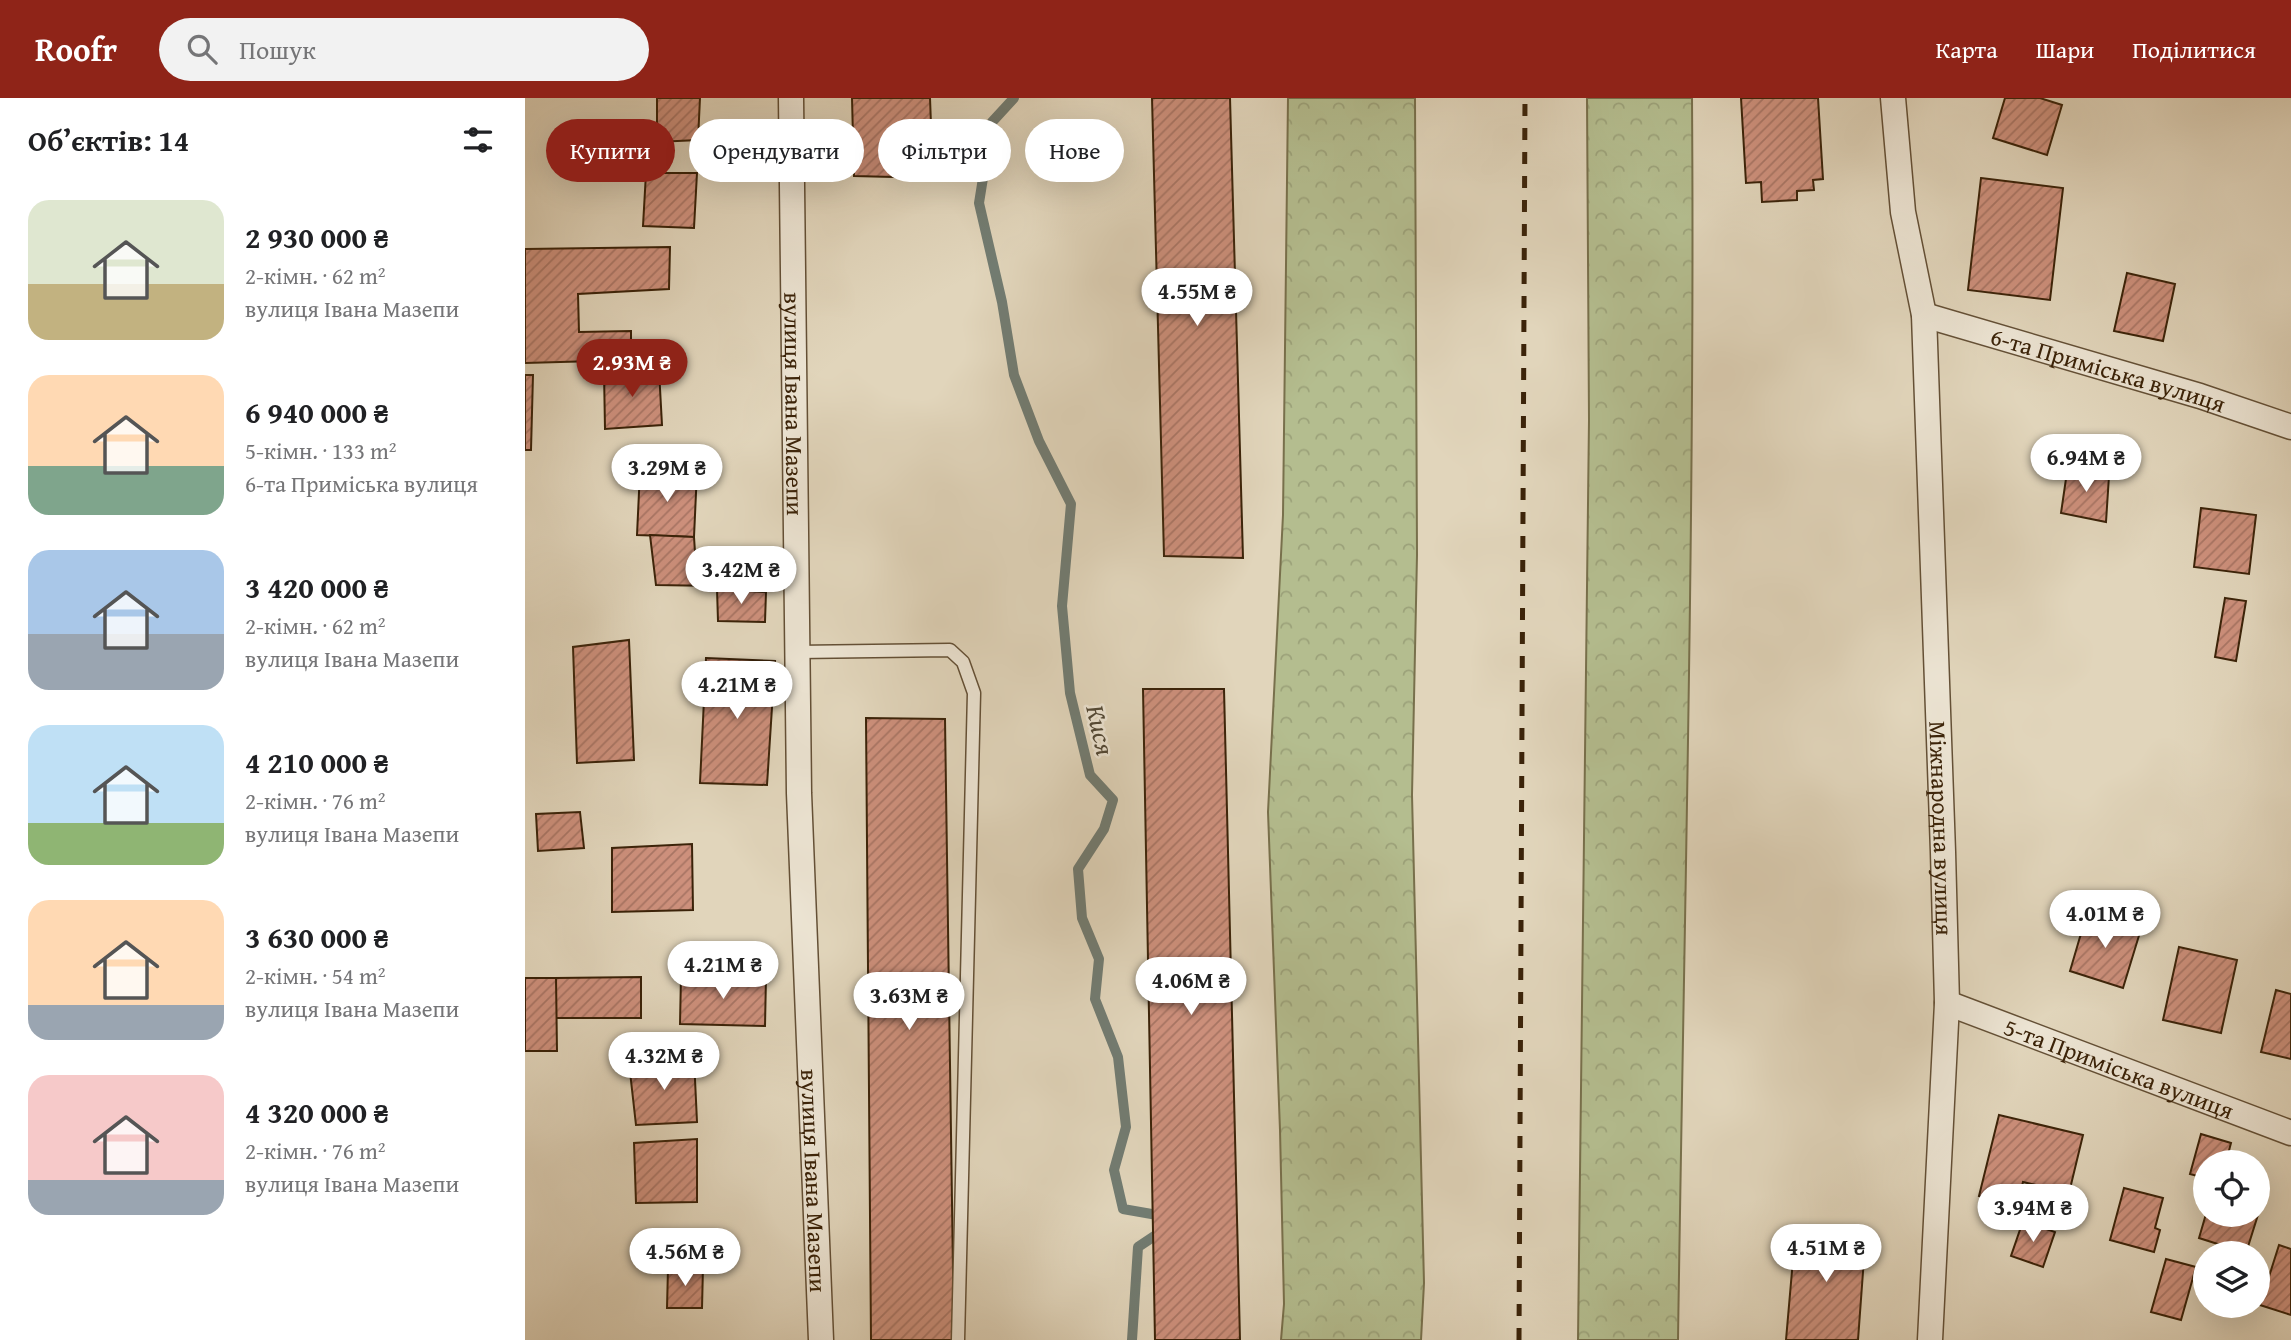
<!DOCTYPE html>
<html lang="uk">
<meta charset="utf-8">
<style>
:root{--surface:#fff;--page:#f2f2f2;--text:#202124;--muted:#757577;--accent:#8f2418}
body{margin:0;font-family:"Gentium Book Plus",serif;background:var(--page);color:var(--text);height:100vh;display:flex;flex-direction:column;font-size:26px;white-space:nowrap}
*{box-sizing:border-box;margin:0}
p{font-size:23px;color:var(--muted)}
.icon{flex:none;width:38px;height:38px;fill:none;stroke:currentColor;stroke-width:2;stroke-linecap:round;stroke-linejoin:round}
.map{position:relative;flex:1;overflow:hidden}
.panel{display:flex;flex-direction:column;background:var(--surface);width:525px}
.panel>*{flex:none}
.hud{position:absolute;left:21px;top:21px;width:665px;height:63px;display:flex;gap:14px}
.fabs{position:absolute;left:1668px;top:1052px;display:grid;gap:14px}
.fabs a{display:grid;place-items:center;width:77px;height:77px;border-radius:50%;background:var(--surface);box-shadow:0 7px 28px #0002;font-size:35px}
.price{position:absolute;translate:-50% -60px;padding:0 16px;border-radius:24px;background:#fff;color:#222;font-size:23px;line-height:46px;filter:drop-shadow(0 2px 4px #0008)}
.price::after{content:'';position:absolute;left:50%;top:42px;width:21px;height:16px;margin-left:-10px;background:inherit;clip-path:polygon(0 0,100% 0,50% 100%)}
.price.selected{background:var(--accent);color:#fff}
ul{padding:0;list-style:none}
li{display:flex;align-items:center;gap:21px;height:175px;padding:0 28px}
li span{display:grid;place-items:center;flex:none;width:196px;height:140px;border-radius:21px;color:#555}
li>.icon{margin-inline-start:auto}
span .icon{width:84px;height:84px;fill:#fffc;stroke-width:1}
li b{font-size:30px}
h2{display:flex;justify-content:space-between;align-items:center;height:84px;padding:0 28px;font-size:30px}
.chip{padding:0 24px;border-radius:32px;background:var(--surface);box-shadow:0 7px 28px #0002;font-size:24px;line-height:63px}
.chip.selected{background:var(--accent);color:#fff}
header{display:flex;align-items:center;gap:42px;box-sizing:border-box;height:98px;padding:0 35px;background:var(--accent);color:#fff}
header strong{font-size:33px}
nav{display:flex;gap:38px;margin-inline-start:auto;font-size:24px}
.search{width:490px;height:63px;background:var(--page);display:flex;align-items:center;gap:18px;box-sizing:border-box;padding:0 24px;border-radius:38px;color:var(--muted);font-size:26px}
main{display:flex;flex:1;min-height:0}
.map>svg:first-child{display:block}
.forest{fill:url(#forest-crowns);stroke:#78704c;stroke-width:2}
.lines{fill:none;stroke-linecap:round;stroke-linejoin:round}
.stream{stroke:#727c72;stroke-width:10}
.building{fill:url(#building-hatch);stroke:#3b2309;stroke-width:2}
.lane-casing{stroke:#645036;stroke-width:15}
.street-casing{stroke:#645036;stroke-width:27}
.lane{stroke:#ece4d3;stroke-width:12}
.street{stroke:#ece4d3;stroke-width:24}
.rail{stroke:#3b2309;stroke-width:5;stroke-dasharray:12 12;stroke-linecap:butt}
.labels{text-anchor:middle;dominant-baseline:central;stroke-width:5;stroke-linejoin:round;paint-order:stroke}
.street-label{font-size:24px;fill:#3b2309;stroke:#ece4d3}
.water-label{font-size:26px;font-style:italic;fill:#524835;stroke:#ece4d3}
</style>
<header>
<strong>Roofr</strong>
<div class="search"><svg class="icon" aria-label="search" viewBox="0 0 24 24"><circle cx="10" cy="10" r="6"/><path d="M15 15l6 6"/></svg>Пошук</div>
<nav><a>Карта</a><a>Шари</a><a>Поділитися</a></nav>
</header>
<main>
<section class="panel">
<h2>Об’єктів: 14<svg class="icon" aria-label="filters" viewBox="0 0 24 24"><path d="M4 7h16M4 17h16"/><circle cx="9" cy="7" r="2"/><circle cx="15" cy="17" r="2"/></svg></h2>
<ul>
<li><span style="background:linear-gradient(#dfe7d0 60%,#c2b280 0)"><svg class="icon" aria-label="home" viewBox="0 0 24 24"><path d="M3 11l9-7 9 7M6 9v11h12V9"/></svg></span><div><b>2 930 000 ₴</b><p>2-кімн. · 62 m²</p><p>вулиця Івана Мазепи</p></div></li>
<li><span style="background:linear-gradient(#ffd9b3 65%,#7fa58c 0)"><svg class="icon" aria-label="home" viewBox="0 0 24 24"><path d="M3 11l9-7 9 7M6 9v11h12V9"/></svg></span><div><b>6 940 000 ₴</b><p>5-кімн. · 133 m²</p><p>6-та Приміська вулиця</p></div></li>
<li><span style="background:linear-gradient(#a9c7e8 60%,#9aa5b1 0)"><svg class="icon" aria-label="home" viewBox="0 0 24 24"><path d="M3 11l9-7 9 7M6 9v11h12V9"/></svg></span><div><b>3 420 000 ₴</b><p>2-кімн. · 62 m²</p><p>вулиця Івана Мазепи</p></div></li>
<li><span style="background:linear-gradient(#bfe0f5 70%,#8fb573 0)"><svg class="icon" aria-label="home" viewBox="0 0 24 24"><path d="M3 11l9-7 9 7M6 9v11h12V9"/></svg></span><div><b>4 210 000 ₴</b><p>2-кімн. · 76 m²</p><p>вулиця Івана Мазепи</p></div></li>
<li><span style="background:linear-gradient(#ffd9b3 75%,#9aa5b1 0)"><svg class="icon" aria-label="home" viewBox="0 0 24 24"><path d="M3 11l9-7 9 7M6 9v11h12V9"/></svg></span><div><b>3 630 000 ₴</b><p>2-кімн. · 54 m²</p><p>вулиця Івана Мазепи</p></div></li>
<li><span style="background:linear-gradient(#f6c9c9 75%,#9aa5b1 0)"><svg class="icon" aria-label="home" viewBox="0 0 24 24"><path d="M3 11l9-7 9 7M6 9v11h12V9"/></svg></span><div><b>4 320 000 ₴</b><p>2-кімн. · 76 m²</p><p>вулиця Івана Мазепи</p></div></li>
</ul>
</section>
<div class="map">
<svg width="1766" height="1242" viewBox="0 0 1766 1242">
<defs>
<pattern id="forest-crowns" width="20" height="18" patternUnits="userSpaceOnUse" patternTransform="scale(1.75)"><rect width="20" height="18" fill="#b4bd8f"/><path d="M2 6a3 3 0 1 1 6 0M12 15a3 3 0 1 1 6 0" fill="none" stroke="#9ca27a"/></pattern>
<pattern id="building-hatch" width="6" height="6" patternUnits="userSpaceOnUse" patternTransform="scale(1.75)"><rect width="6" height="6" fill="#cd907c"/><path d="M-1 1l2-2M0 6l6-6M5 7l2-2" fill="none" stroke="#a87564"/></pattern>
</defs>
<rect width="100%" height="100%" fill="#e1d5bb"/>
<filter id="stains"><feTurbulence type="fractalNoise" baseFrequency=".00286" numOctaves="4"/><feColorMatrix values="0 0 0 0 .2 0 0 0 0 .09 0 0 0 0 .02 0 0 0 .5 -.17"/></filter>
<radialGradient id="worn" r=".72"><stop offset=".6" stop-color="#630" stop-opacity="0"/><stop offset="1" stop-color="#630" stop-opacity=".3"/></radialGradient>
<g class="forest">
<polygon points="763,0 890,0 892,457 887,697 899,1185 896,1242 756,1242 759,1206 755,1032 743,714 758,417"/>
<path d="M1062 0H1167C1170 414 1159 828 1153 1242H1053L1064 322Z"/>
</g>
<g class="lines">
<g class="stream">
<polyline points="489,0 467,24 454,105 477,204 489,277 514,343 546,406 537,508 545,595 565,677 588,702 579,731 553,771 557,820 574,861 570,901 593,959 601,1029 589,1072 598,1111 638,1118"/>
<polyline points="607,1242 613,1149 637,1133"/>
</g>
</g>
<g class="building">
<polygon points="132,0 175,0 173,42 132,44"/>
<polygon points="327,0 405,0 408,80 329,78"/>
<polygon points="627,0 705,0 718,460 639,458"/>
<polygon points="1216,0 1293,0 1298,81 1288,82 1289,92 1272,93 1272,102 1237,104 1236,84 1221,85"/>
<polygon points="1480,0 1515,0 1537,7 1522,57 1468,40"/>
<polygon points="121,75 172,75 169,130 118,128"/>
<polygon points="1456,80 1538,90 1525,202 1443,192"/>
<polygon points="145,149 144,191 53,196 54,234 106,233 106,262 0,265 0,151"/>
<polygon points="1602,175 1650,186 1638,243 1589,233"/>
<polygon points="134,272 137,327 80,331 79,274"/>
<polygon points="0,277 8,277 6,352 0,352"/>
<polygon points="1543,367 1584,378 1581,424 1536,415"/>
<polygon points="115,373 172,373 169,439 112,437"/>
<polygon points="1676,410 1731,417 1724,476 1669,469"/>
<polygon points="125,437 169,439 170,454 186,453 190,488 131,487"/>
<polygon points="192,491 241,494 240,524 193,523"/>
<polygon points="1700,500 1721,503 1711,563 1690,559"/>
<polygon points="104,542 109,662 52,665 48,549"/>
<polygon points="181,560 250,563 242,687 175,685"/>
<polygon points="618,591 699,591 715,1242 630,1242"/>
<polygon points="341,620 420,621 429,1242 346,1242"/>
<polygon points="55,714 59,750 13,753 11,716"/>
<polygon points="167,746 168,812 87,814 87,750"/>
<polygon points="1562,815 1616,831 1598,890 1545,873"/>
<polygon points="1654,849 1712,862 1696,935 1638,922"/>
<polygon points="156,878 241,879 240,928 155,926"/>
<polygon points="116,879 116,920 31,920 31,880"/>
<polygon points="0,880 31,880 32,953 0,953"/>
<polygon points="1751,892 1766,896 1766,961 1736,954"/>
<polygon points="169,960 172,1024 111,1027 104,965"/>
<polygon points="1474,1017 1558,1037 1544,1095 1498,1084 1493,1107 1454,1098"/>
<polygon points="1676,1036 1706,1045 1701,1064 1680,1064 1680,1080 1665,1076"/>
<polygon points="172,1041 172,1104 111,1105 109,1045"/>
<polygon points="1599,1090 1638,1100 1630,1130 1635,1132 1629,1154 1585,1142"/>
<polygon points="1732,1102 1737,1104 1721,1155 1674,1140 1681,1116 1732,1116"/>
<polygon points="1498,1123 1530,1134 1518,1169 1486,1158"/>
<polygon points="1271,1127 1341,1133 1333,1242 1261,1242"/>
<polygon points="1754,1147 1766,1151 1766,1217 1735,1207"/>
<polygon points="1641,1161 1671,1169 1656,1222 1626,1214"/>
<polygon points="178,1169 177,1210 142,1210 143,1170"/>
</g>
<g class="lines">
<defs>
<polyline id="lane" points="272,554 425,552 438,564 449,595 433,1242"/>
<g id="street">
<path id="s1" d="M266 0 274 695 296 1242"/>
<path id="s2" d="M1368 0 1378 114 1399 217 1418 754 1422 905 1405 1242"/>
<path id="s3" d="M1399 217 1675 298 1766 329"/>
<path id="s4" d="M1422 905 1766 1035"/>
</g>
</defs>
<use href="#lane" class="lane-casing"/>
<use href="#street" class="street-casing"/>
<use href="#lane" class="lane"/>
<use href="#street" class="street"/>
<polyline class="rail" points="994,1242 1000,0"/>
</g>
<g class="labels">
<g class="street-label">
<text stroke="none"><textPath href="#s3" startOffset="192">6-та Приміська вулиця</textPath></text>
<text stroke="none"><textPath href="#s1" startOffset="306">вулиця Івана Мазепи</textPath></text>
<text stroke="none"><textPath href="#s2" startOffset="733">Міжнародна вулиця</textPath></text>
<text stroke="none"><textPath href="#s4" startOffset="184">5-та Приміська вулиця</textPath></text>
<text stroke="none"><textPath href="#s1" startOffset="1083">вулиця Івана Мазепи</textPath></text>
</g>
<g class="water-label">
<text transform="translate(576 632) rotate(77)">Кися</text>
</g>
</g>
<rect width="100%" height="100%" filter="url(#stains)"/>
<rect width="100%" height="100%" fill="url(#worn)"/>
</svg>
<div class="fabs">
<a><svg class="icon" aria-label="locate" viewBox="0 0 24 24"><circle cx="12" cy="12" r="6"/><path d="M12 2v4M12 18v4M2 12h4M18 12h4"/></svg></a>
<a><svg class="icon" aria-label="layers" viewBox="0 0 24 24"><path d="M12 4l9 5-9 5-9-5zM3 14l9 5 9-5"/></svg></a>
</div>
<b class="price" style="left:672px;top:230px">4.55M ₴</b>
<b class="price selected" style="left:107px;top:301px">2.93M ₴</b>
<b class="price" style="left:1561px;top:396px">6.94M ₴</b>
<b class="price" style="left:142px;top:406px">3.29M ₴</b>
<b class="price" style="left:216px;top:508px">3.42M ₴</b>
<b class="price" style="left:212px;top:623px">4.21M ₴</b>
<b class="price" style="left:1580px;top:852px">4.01M ₴</b>
<b class="price" style="left:198px;top:903px">4.21M ₴</b>
<b class="price" style="left:666px;top:919px">4.06M ₴</b>
<b class="price" style="left:384px;top:934px">3.63M ₴</b>
<b class="price" style="left:139px;top:994px">4.32M ₴</b>
<b class="price" style="left:1508px;top:1146px">3.94M ₴</b>
<b class="price" style="left:1301px;top:1186px">4.51M ₴</b>
<b class="price" style="left:160px;top:1190px">4.56M ₴</b>
<div class="hud">
<a class="chip selected">Купити</a>
<a class="chip">Орендувати</a>
<a class="chip">Фільтри</a>
<a class="chip">Нове</a>
</div>
</div>
</main>
